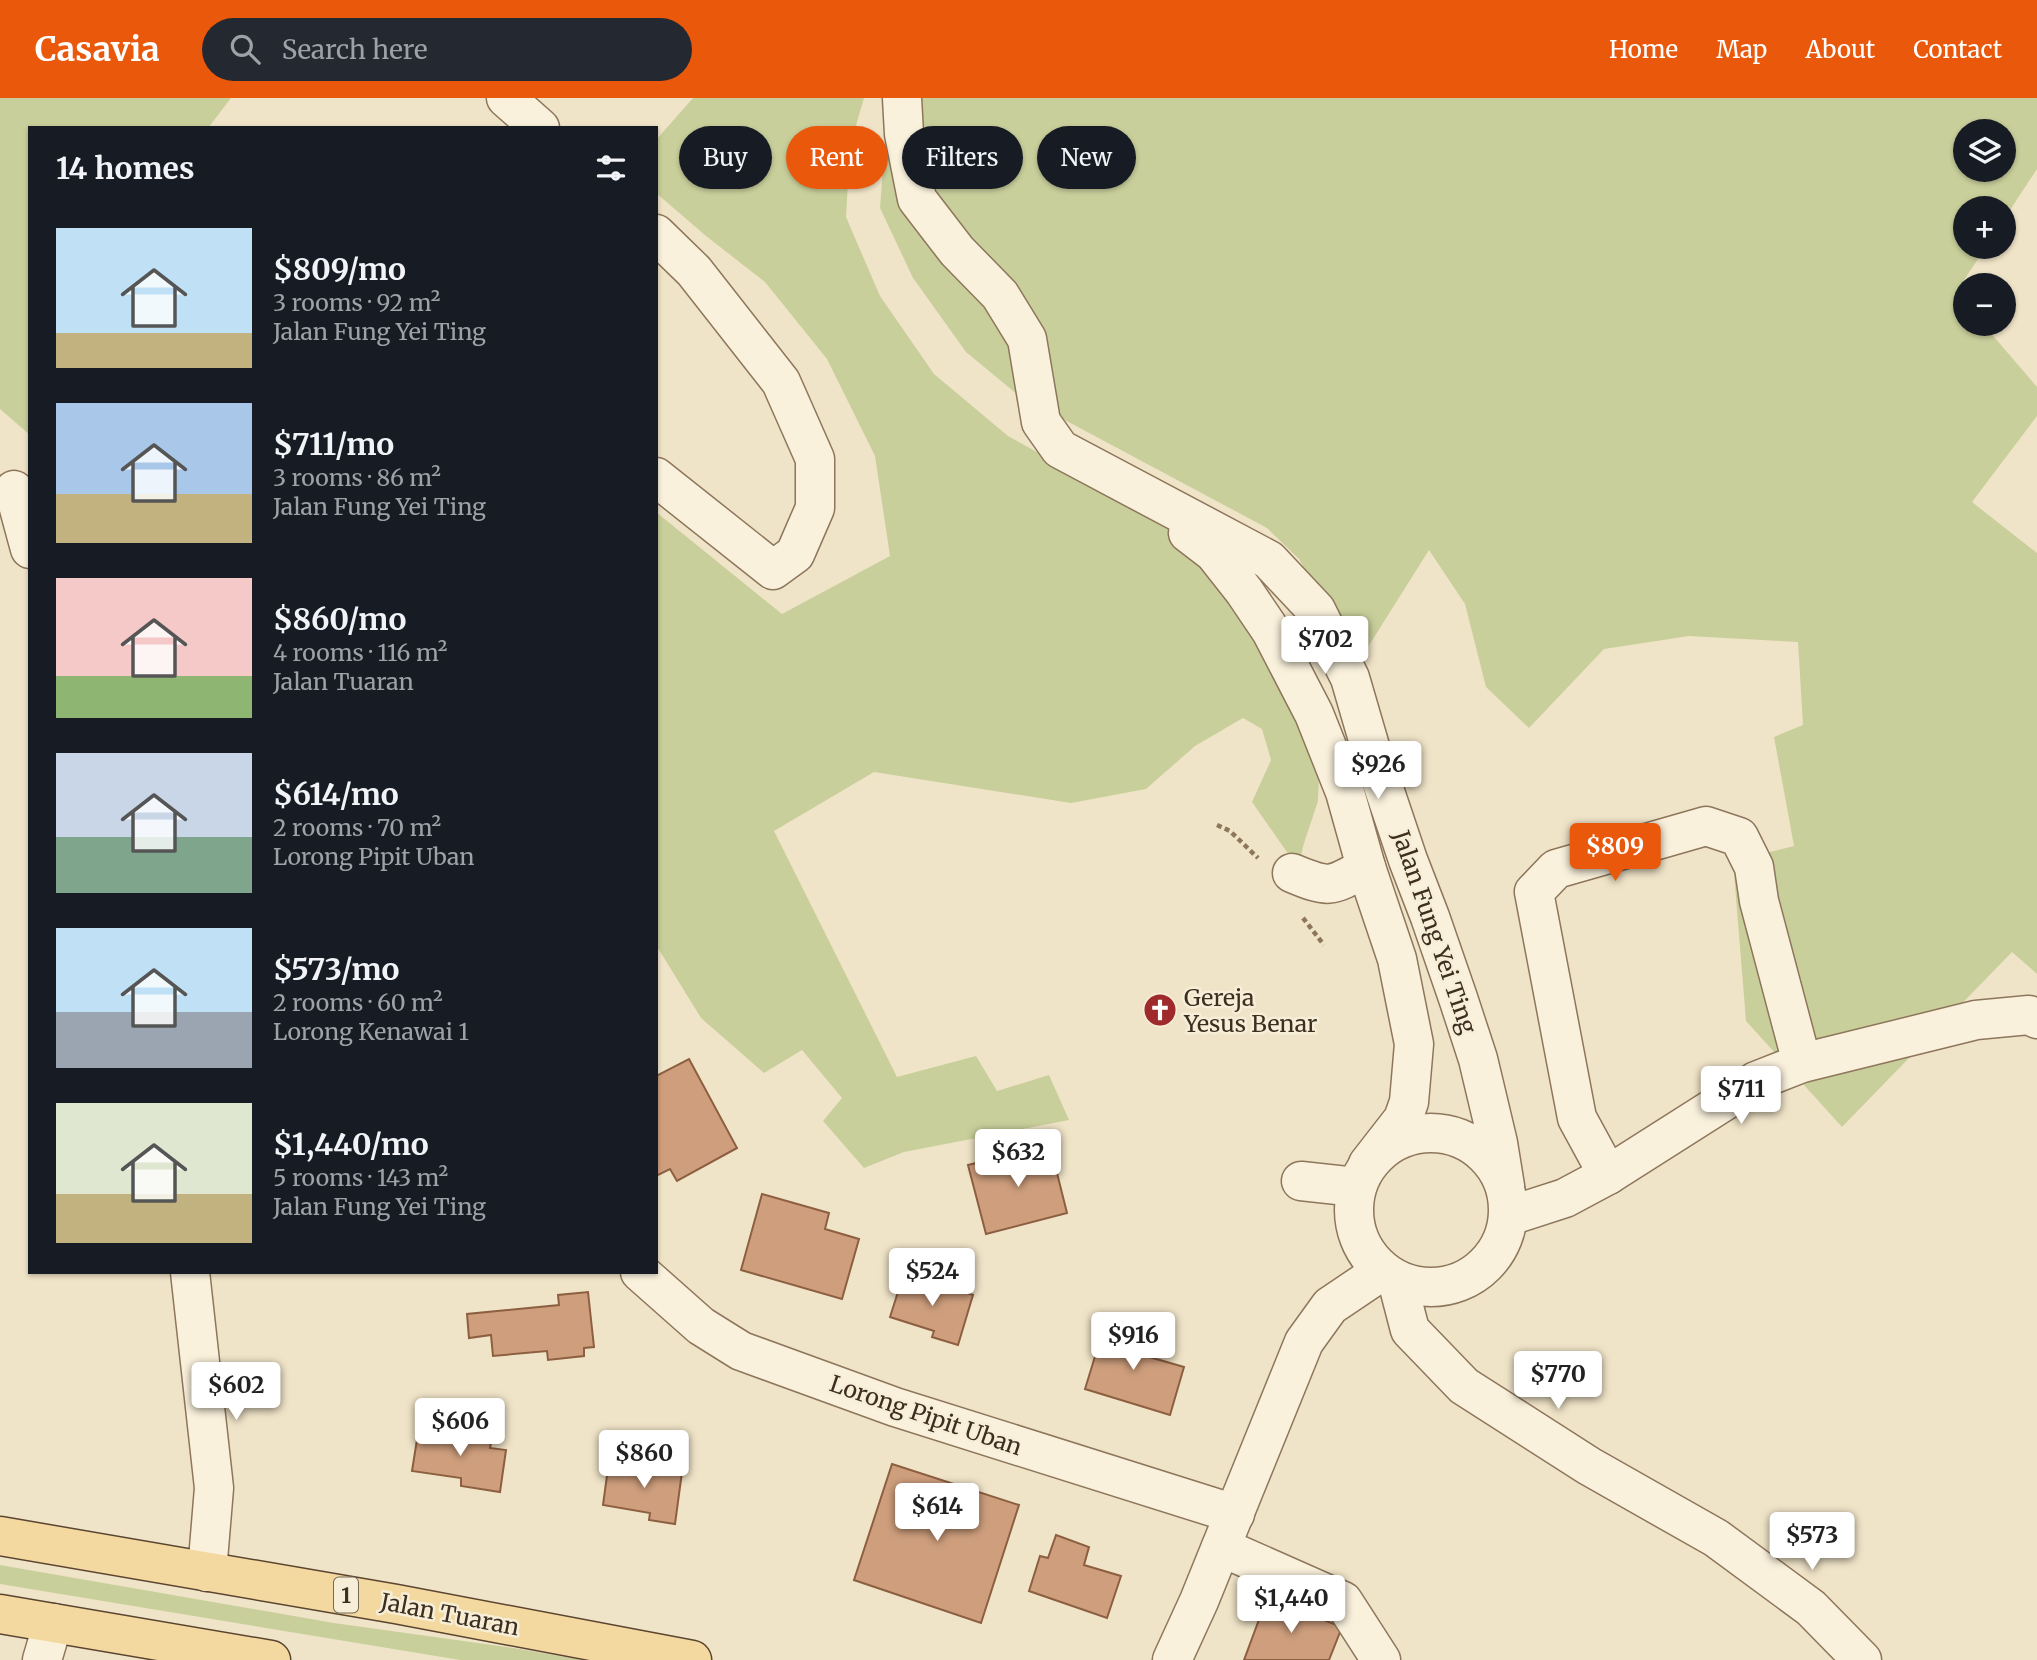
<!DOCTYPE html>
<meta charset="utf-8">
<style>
:root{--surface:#171b24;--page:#242831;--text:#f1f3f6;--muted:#9ea1a6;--accent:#ea580c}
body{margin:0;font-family:Merriweather,serif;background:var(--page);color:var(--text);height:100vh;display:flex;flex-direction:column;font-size:26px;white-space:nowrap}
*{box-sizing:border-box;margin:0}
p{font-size:23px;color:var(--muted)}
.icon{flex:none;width:38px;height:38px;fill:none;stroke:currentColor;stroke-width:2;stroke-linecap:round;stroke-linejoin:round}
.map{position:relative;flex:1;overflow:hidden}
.drawer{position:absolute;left:28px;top:28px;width:630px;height:1148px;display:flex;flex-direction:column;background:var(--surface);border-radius:0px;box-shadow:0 2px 5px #0004}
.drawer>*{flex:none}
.banner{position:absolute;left:679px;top:28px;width:665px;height:63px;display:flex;gap:14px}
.buttons{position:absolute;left:1953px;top:21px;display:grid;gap:14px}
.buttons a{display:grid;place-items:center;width:63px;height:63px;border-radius:50%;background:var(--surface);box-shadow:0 2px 5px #0004;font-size:35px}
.price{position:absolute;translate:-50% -60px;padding:0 16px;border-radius:7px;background:#fff;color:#222;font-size:23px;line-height:46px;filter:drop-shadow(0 2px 4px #0008)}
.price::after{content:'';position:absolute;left:50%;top:42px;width:21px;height:16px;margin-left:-10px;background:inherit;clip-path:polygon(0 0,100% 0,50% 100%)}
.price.active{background:var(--accent);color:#fff}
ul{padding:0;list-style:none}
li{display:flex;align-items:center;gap:21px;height:175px;padding:0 28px}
li span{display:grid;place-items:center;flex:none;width:196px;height:140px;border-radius:0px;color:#555}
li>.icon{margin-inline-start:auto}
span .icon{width:84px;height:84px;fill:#fffc;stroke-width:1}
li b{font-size:30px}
h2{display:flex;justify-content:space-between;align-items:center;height:84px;padding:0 28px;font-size:30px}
.chip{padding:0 24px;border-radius:32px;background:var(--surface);box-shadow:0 2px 5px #0004;font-size:24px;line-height:63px}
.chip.active{background:var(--accent);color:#fff}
header{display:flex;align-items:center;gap:42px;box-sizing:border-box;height:98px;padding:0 35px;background:var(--accent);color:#fff}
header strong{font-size:33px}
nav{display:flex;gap:38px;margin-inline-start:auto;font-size:24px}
.search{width:490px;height:63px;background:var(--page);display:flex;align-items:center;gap:18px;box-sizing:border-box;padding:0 24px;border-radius:38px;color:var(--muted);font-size:26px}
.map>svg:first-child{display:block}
.green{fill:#c9cf9b;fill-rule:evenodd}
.building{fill:#cf9f7d;stroke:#8d5f41;stroke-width:2}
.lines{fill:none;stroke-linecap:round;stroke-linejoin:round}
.minor-casing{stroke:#8d765c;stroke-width:41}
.major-casing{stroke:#5b4430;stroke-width:41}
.path{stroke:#8d765c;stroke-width:4.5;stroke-dasharray:5 3.5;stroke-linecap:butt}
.minor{stroke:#faf1dc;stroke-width:38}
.major{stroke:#f3d9a0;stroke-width:38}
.labels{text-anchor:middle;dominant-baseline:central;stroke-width:5;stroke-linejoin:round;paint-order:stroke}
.shield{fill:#f7eed8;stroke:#756857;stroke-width:2}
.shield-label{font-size:21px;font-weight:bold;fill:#3d2e20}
.street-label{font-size:23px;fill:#3d2e20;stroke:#f7eed8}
.poi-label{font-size:23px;fill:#3d2e20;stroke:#f7eed8;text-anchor:start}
</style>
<header>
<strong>Casavia</strong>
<div class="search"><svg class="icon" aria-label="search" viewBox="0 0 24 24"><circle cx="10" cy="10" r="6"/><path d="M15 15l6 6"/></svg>Search here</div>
<nav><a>Home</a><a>Map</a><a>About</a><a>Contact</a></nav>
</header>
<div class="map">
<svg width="2037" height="1562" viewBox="0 0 2037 1562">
<rect width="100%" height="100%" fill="#f0e4c8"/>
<g class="green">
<polygon points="0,0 231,0 208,30 30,30 30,337 0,311"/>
<polygon points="693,0 864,0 850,48 846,119 880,198 934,276 1008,338 1128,404 1221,463 1320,648 1318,703 1304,745 1298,770 1252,704 1271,662 1262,631 1243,620 1195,648 1146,691 1071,705 874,674 774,733 897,979 976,958 997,993 1049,977 1069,1022 904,1054 864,1070 823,1023 842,1000 802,952 764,975 701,920 656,847 656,414 782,516 890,458 875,358 827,261 765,184 706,138 656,95 656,42"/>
<path d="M914 0H2037V71L2004 121V110H1965V149H1986L1956 194 1965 206V226H1983L2037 289V318L1972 404 2037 455V876L2012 854 1842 1029 1746 923 1733 763 1794 748 1774 639 1803 627 1798 544 1689 538 1604 551 1529 630 1486 589 1465 506 1429 452 1356 568 1299 461 1267 430 1018 297 966 254 913 180 880 110 884 58 902 17ZM1965 33H2004V72H1965Z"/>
<polygon points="0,1467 334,1525 514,1550 582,1562 460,1562 0,1486"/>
</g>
<g class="building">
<polygon points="689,961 737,1050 677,1083 670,1071 656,1078 656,978"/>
<polygon points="1050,1047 1067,1115 986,1136 968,1067"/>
<polygon points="762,1096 829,1115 825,1131 859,1141 842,1201 741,1172"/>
<polygon points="904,1175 973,1197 958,1247 932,1239 934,1233 890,1219"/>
<polygon points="588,1194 594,1249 584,1250 584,1258 548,1262 547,1253 493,1258 491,1237 469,1240 467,1216 559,1207 558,1197"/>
<polygon points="1105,1226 1152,1241 1146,1258 1184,1269 1170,1317 1085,1291"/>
<polygon points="419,1329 492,1340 490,1350 506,1352 500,1394 461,1388 461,1380 412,1373"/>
<polygon points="609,1363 682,1374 675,1426 649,1422 650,1415 603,1407"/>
<polygon points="892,1366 1019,1407 981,1525 854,1482"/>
<polygon points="1056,1437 1089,1449 1084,1467 1121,1478 1107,1520 1029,1493 1040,1458 1048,1460"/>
<polygon points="1267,1500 1342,1529 1329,1562 1244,1562"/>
</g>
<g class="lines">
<defs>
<g id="minor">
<polyline points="506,0 540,30"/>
<polyline points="902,0 904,36 917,101 957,153 1000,197 1027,241 1041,324 1060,351 1269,462 1316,512 1350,580 1371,652 1408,762 1430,819 1458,900 1478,961 1498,1045 1505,1088"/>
<polyline points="656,136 694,173 781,284 815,361 815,410 795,456 773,472 656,379"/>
<polyline points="14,392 30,451"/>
<polyline points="1188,435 1214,455 1244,493 1271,533 1314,616 1345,694 1366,769 1397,861 1414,946 1409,1004 1403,1021 1368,1066"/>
<path d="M1292 775C1330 791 1331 789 1366 769"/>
<circle cx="1431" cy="1112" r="77"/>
<polyline points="1608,1077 1577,1020 1534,794 1556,771 1706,728 1739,739 1754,769 1759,803 1802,965"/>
<polyline points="1301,1083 1356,1089"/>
<polyline points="1509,1118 1565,1100 1608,1077 1756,983 1802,965 1976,922 2029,917 2037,921"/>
<polyline points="190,1174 214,1390 207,1474"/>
<polyline points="640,1174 701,1228 741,1253 895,1309 1235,1416"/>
<polyline points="1397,1182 1410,1232 1464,1288 1589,1368 1716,1440 1811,1510 1862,1562"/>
<polyline points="1221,1449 1343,1503 1381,1562"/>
<polyline points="42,1562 53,1525"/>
<polyline points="1172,1562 1199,1503 1304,1244 1330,1208 1382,1173"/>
</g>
<g id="major">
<polyline points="0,1438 396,1506 692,1562"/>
<polyline points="0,1516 271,1562"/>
</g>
</defs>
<use href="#minor" class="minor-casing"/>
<use href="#major" class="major-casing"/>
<g class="path">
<polyline points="1217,727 1230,733 1258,760"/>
<polyline points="1303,820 1324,847"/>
</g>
<use href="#minor" class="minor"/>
<use href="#major" class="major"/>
</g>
<defs>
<symbol id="church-disc" viewBox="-11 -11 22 22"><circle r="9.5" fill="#9e2a2b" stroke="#f7eed8"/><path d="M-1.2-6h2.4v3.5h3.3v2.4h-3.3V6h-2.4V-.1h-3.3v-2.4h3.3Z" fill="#fff"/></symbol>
</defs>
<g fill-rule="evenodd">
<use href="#church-disc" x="1141" y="893" width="38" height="38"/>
</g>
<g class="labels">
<rect class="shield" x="334" y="1479.5" width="24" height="35" rx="5"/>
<g class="shield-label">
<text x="346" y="1497">1</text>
</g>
<g class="street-label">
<text transform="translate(1435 834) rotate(71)">Jalan Fung Yei Ting</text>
<text transform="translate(926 1317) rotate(19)">Lorong Pipit Uban</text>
<text transform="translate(450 1516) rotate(11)">Jalan Tuaran</text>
</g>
<g class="poi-label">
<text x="1184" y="899">Gereja<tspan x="1184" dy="26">Yesus Benar</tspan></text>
</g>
</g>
</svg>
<div class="buttons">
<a><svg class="icon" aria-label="layers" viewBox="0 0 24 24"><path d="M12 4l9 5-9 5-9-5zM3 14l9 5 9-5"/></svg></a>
<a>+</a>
<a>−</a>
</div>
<b class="price" style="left:1325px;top:578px">$702</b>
<b class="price" style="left:1378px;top:703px">$926</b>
<b class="price active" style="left:1615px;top:785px">$809</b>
<b class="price" style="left:1741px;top:1028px">$711</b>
<b class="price" style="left:1018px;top:1091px">$632</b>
<b class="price" style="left:932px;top:1210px">$524</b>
<b class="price" style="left:1133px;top:1274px">$916</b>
<b class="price" style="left:1558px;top:1313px">$770</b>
<b class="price" style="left:236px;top:1324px">$602</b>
<b class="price" style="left:460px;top:1360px">$606</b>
<b class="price" style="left:644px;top:1392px">$860</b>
<b class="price" style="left:937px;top:1445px">$614</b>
<b class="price" style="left:1812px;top:1474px">$573</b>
<b class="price" style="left:1291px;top:1537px">$1,440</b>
<div class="banner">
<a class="chip">Buy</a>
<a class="chip active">Rent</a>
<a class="chip">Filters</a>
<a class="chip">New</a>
</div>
<section class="drawer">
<h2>14 homes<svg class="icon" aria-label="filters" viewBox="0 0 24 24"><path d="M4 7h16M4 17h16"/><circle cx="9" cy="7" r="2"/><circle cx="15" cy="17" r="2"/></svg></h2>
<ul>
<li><span style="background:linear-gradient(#bfe0f5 75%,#c2b280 0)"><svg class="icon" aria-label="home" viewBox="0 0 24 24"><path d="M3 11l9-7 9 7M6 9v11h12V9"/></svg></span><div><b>$809/mo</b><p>3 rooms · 92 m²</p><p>Jalan Fung Yei Ting</p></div></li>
<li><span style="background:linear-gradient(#a9c7e8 65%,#c2b280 0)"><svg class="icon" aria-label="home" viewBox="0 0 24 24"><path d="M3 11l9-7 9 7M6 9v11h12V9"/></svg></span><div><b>$711/mo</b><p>3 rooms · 86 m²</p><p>Jalan Fung Yei Ting</p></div></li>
<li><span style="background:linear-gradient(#f6c9c9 70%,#8fb573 0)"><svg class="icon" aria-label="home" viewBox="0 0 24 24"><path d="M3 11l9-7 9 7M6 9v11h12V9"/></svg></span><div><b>$860/mo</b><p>4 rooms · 116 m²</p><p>Jalan Tuaran</p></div></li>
<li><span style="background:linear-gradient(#c9d6e8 60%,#7fa58c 0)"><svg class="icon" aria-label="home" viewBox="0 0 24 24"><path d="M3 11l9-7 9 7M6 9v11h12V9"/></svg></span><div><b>$614/mo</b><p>2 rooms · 70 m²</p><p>Lorong Pipit Uban</p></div></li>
<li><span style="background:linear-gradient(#bfe0f5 60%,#9aa5b1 0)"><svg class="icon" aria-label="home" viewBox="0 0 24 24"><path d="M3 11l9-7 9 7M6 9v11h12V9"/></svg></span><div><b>$573/mo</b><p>2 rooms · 60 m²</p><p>Lorong Kenawai 1</p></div></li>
<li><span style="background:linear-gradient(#dfe7d0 65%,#c2b280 0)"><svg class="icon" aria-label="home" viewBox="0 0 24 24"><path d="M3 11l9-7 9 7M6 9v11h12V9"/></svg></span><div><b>$1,440/mo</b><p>5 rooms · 143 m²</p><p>Jalan Fung Yei Ting</p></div></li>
</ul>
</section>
</div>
